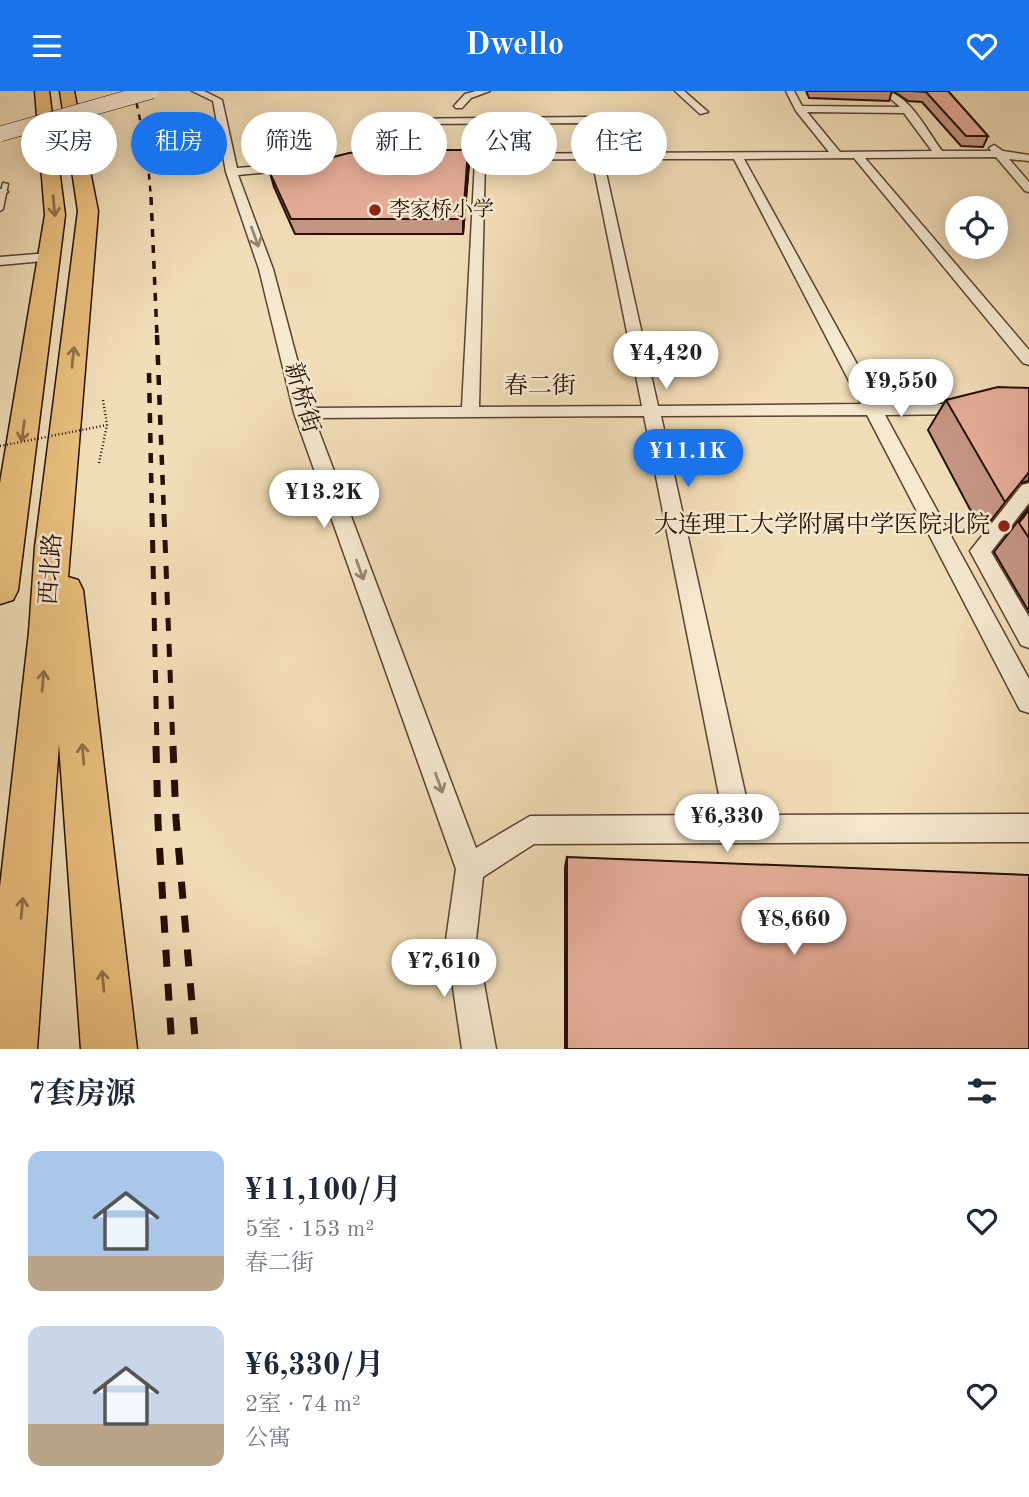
<!DOCTYPE html>
<html lang="zh">
<meta charset="utf-8">
<style>
:root{--surface:#fff;--page:#f2f2f3;--text:#1f2937;--muted:#747a83;--accent:#1a73e8}
body{margin:0;font-family:"Old Standard TT","Noto Serif SC",serif;background:var(--page);color:var(--text);height:100vh;display:flex;flex-direction:column;font-size:26px;white-space:nowrap}
*{box-sizing:border-box;margin:0}
p{font-size:23px;color:var(--muted)}
.icon{flex:none;width:38px;height:38px;fill:none;stroke:currentColor;stroke-width:2;stroke-linecap:round;stroke-linejoin:round}
.map{position:relative;height:958px;overflow:hidden}
.panel{display:flex;flex-direction:column;background:var(--surface);flex:1}
.panel>*{flex:none}
.hud{position:absolute;left:21px;top:21px;width:987px;height:63px;display:flex;gap:14px}
.buttons{position:absolute;left:945px;top:105px;display:grid;gap:14px}
.buttons a{display:grid;place-items:center;width:63px;height:63px;border-radius:50%;background:var(--surface);box-shadow:0 4px 18px #0003;font-size:35px}
.price{position:absolute;translate:-50% -60px;padding:0 16px;border-radius:24px;background:#fff;color:#222;font-size:23px;line-height:46px;filter:drop-shadow(0 2px 4px #0008)}
.price::after{content:'';position:absolute;left:50%;top:42px;width:21px;height:16px;margin-left:-10px;background:inherit;clip-path:polygon(0 0,100% 0,50% 100%)}
.price.active{background:var(--accent);color:#fff}
ul{padding:0;list-style:none}
li{display:flex;align-items:center;gap:21px;height:175px;padding:0 28px}
li span{display:grid;place-items:center;flex:none;width:196px;height:140px;border-radius:14px;color:#555}
li>.icon{margin-inline-start:auto}
span .icon{width:84px;height:84px;fill:#fffc;stroke-width:1}
li b{font-size:30px}
h2{display:flex;justify-content:space-between;align-items:center;height:84px;padding:0 28px;font-size:30px}
.pill{padding:0 24px;border-radius:32px;background:var(--surface);box-shadow:0 4px 18px #0003;font-size:24px;line-height:63px}
.pill.active{background:var(--accent);color:#fff}
header{display:flex;justify-content:space-between;align-items:center;height:91px;padding:0 28px;background:var(--accent);color:#fff;font-size:32px;font-weight:600}
.map>svg:first-child{display:block}
.lines{fill:none;stroke-linecap:round;stroke-linejoin:round}
.service-casing{stroke:#594230;stroke-width:3}
.minor-casing{stroke:#594230;stroke-width:3}
.trunk-casing{stroke:#260f03;stroke-width:3}
.path{stroke:#260f03;stroke-width:2.5;stroke-dasharray:1 2.5;stroke-linecap:butt}
.service{fill:#f6e9d0;fill-rule:evenodd}
.minor{fill:#f6e9d0;fill-rule:evenodd}
.trunk{fill:#e8be7c;fill-rule:evenodd}
.rail-far4{stroke:#260f03;stroke-width:2.5;stroke-dasharray:6 6;stroke-linecap:butt}
.rail-far3{stroke:#260f03;stroke-width:3.5;stroke-dasharray:8 8;stroke-linecap:butt}
.rail-far2{stroke:#260f03;stroke-width:4.5;stroke-dasharray:10 10;stroke-linecap:butt}
.rail-far1{stroke:#260f03;stroke-width:5;stroke-dasharray:13 13;stroke-linecap:butt}
.rail{stroke:#260f03;stroke-width:7;stroke-dasharray:17 17;stroke-linecap:butt}
.secondary-bridge-casing{stroke:#260f03;stroke-width:16;stroke-linecap:butt}
.path-bridge{stroke:#260f03;stroke-width:2.5;stroke-dasharray:1 2.5;stroke-linecap:butt}
.secondary-bridge{stroke:#f6e9d0;stroke-width:15}
.wall{fill:#c69684;stroke:#260f03;stroke-width:2}
.shaded-wall{fill:#a17a6c;stroke:#260f03;stroke-width:2}
.building{fill:#e6ae9a;stroke:#260f03;stroke-width:2}
.oneway{stroke:#916f46}
.oneway2{stroke:#988774}
.poi-dot{fill:#8f2418;stroke:#f6e9d0;stroke-width:2.5}
.labels{text-anchor:middle;dominant-baseline:central;stroke-width:5;stroke-linejoin:round;paint-order:stroke}
.far-poi-label{font-size:21px;fill:#260f03;stroke:#f6e9d0;text-anchor:start}
.street-label{font-size:24px;fill:#260f03;stroke:#f6e9d0}
.poi-label{font-size:24px;fill:#260f03;stroke:#f6e9d0;text-anchor:end}
</style>
<header><svg class="icon" aria-label="menu" viewBox="0 0 24 24"><path d="M4 6h16M4 12h16M4 18h16"/></svg>Dwello<svg class="icon" aria-label="heart" viewBox="0 0 24 24"><path d="M12 20l-8-8c-3-5 5-10 8-4 3-6 11-1 8 4z"/></svg></header>
<div class="map">
<svg width="1029" height="958" viewBox="0 0 1029 958">
<rect width="100%" height="100%" fill="#f1ddb7"/>
<filter id="stains"><feTurbulence type="fractalNoise" baseFrequency=".00286" numOctaves="4"/><feColorMatrix values="0 0 0 0 .2 0 0 0 0 .09 0 0 0 0 .02 0 0 0 .5 -.17"/></filter>
<radialGradient id="worn" r=".72"><stop offset=".6" stop-color="#630" stop-opacity="0"/><stop offset="1" stop-color="#630" stop-opacity=".3"/></radialGradient>
<g class="lines">
<defs>
<polygon id="service" points="3,92 8,93 3,118 0,120 0,104"/>
<g id="minor">
<path d="M192 0H204L222 9 237 77 324 70 329 73 324 76 238 84 273 178 310 317 462 316 475 69H440L435 66 436 64 600 62 592 34 588 32 399 33 389 39 381 70H373L379 38 394 28 590 26 601 32 610 62 829 61 796 20 786 0H794L802 15 900 16 882 0C908 0 927 40 942 60H991L989 57 994 54 1003 60 1029 64V70L1009 68 1029 91V101L1025 100 996 66 865 67 1029 259V274L1023 272 854 67 744 68 879 313H967L975 318 967 323 885 324 1029 588V622L1020 619 867 324 661 325 750 724 1029 723V751L534 753 483 786 476 849 496 958H462L446 849 456 778 294 322 259 178 226 81 213 10ZM807 21 904 22 932 60 840 61ZM592 68 642 315 479 316 485 69ZM603 68H734L861 313 658 315ZM644 325 723 724 530 725 476 757 314 327Z"/>
<polygon points="476,0 490,0 471,7 462,17 456,17 454,15 465,3"/>
<polygon points="675,0 684,0 708,21 700,23"/>
<polygon points="0,98 6,99 8,101 0,104"/>
<polygon points="49,162 54,163 54,169 0,174 0,166"/>
<polygon points="1029,392 1029,412 991,461 1029,526 1029,557 1021,554 970,460 1022,394"/>
</g>
<g id="trunk">
<polygon points="35,0 49,0 65,124 18,499 13,509 0,513 0,392 45,124"/>
<polygon points="60,0 74,0 98,120 68,486 78,489 83,499 137,958 81,958 59,653 37,958 0,958 0,796 29,541 35,456 78,120"/>
</g>
</defs>
<use href="#service" class="service-casing"/>
<use href="#minor" class="minor-casing"/>
<use href="#trunk" class="trunk-casing"/>
<polyline class="path" points="99,372 107,334 103,309"/>
<use href="#service" class="service"/>
<use href="#minor" class="minor"/>
<use href="#trunk" class="trunk"/>
<polyline class="rail-far4" points="134,0 147,62 151,107"/>
<polyline class="rail-far3" points="151,106 157,245"/>
<g class="rail-far2">
<polyline points="157,244 164,425"/>
<polyline points="149,282 152,425"/>
</g>
<g class="rail-far1">
<polyline points="152,423 157,657"/>
<polyline points="164,423 173,657"/>
</g>
<g class="rail">
<polyline points="156,655 158,732 172,958"/>
<polyline points="173,655 176,728 196,958"/>
</g>
<defs>
<polyline id="secondary-bridge" points="0,43 152,0"/>
</defs>
<use href="#secondary-bridge" class="secondary-bridge-casing"/>
<polyline class="path-bridge" points="0,355 107,334"/>
<use href="#secondary-bridge" class="secondary-bridge"/>
</g>
<g class="wall">
<polygon points="806,0 892,0 889,10 809,7"/>
<polygon points="893,0 948,0 988,45 983,56 961,55 922,11 908,10"/>
<polygon points="468,59 469,73 463,143 295,143 274,96 270,82"/>
<polygon points="1029,297 1029,390 1020,392 982,441 928,339 946,309"/>
<polygon points="1029,416 1029,521 994,461"/>
<polygon points="567,766 1029,958 565,958 565,776"/>
</g>
<g class="shaded-wall">
<polygon points="468,59 469,73 463,143 463,128"/>
<polygon points="1029,381 1029,390 1020,392"/>
</g>
<g class="building">
<polygon points="911,0 948,0 988,45 966,45 926,1"/>
<polygon points="388,59 468,59 463,128 291,128 270,82 349,62"/>
<polygon points="998,296 1029,297 1029,381 1005,411 946,309"/>
<polygon points="1029,419 1029,447 1019,432"/>
<polygon points="567,766 1029,784 1029,958 567,958"/>
</g>
<defs><path id="oneway-shaft" d="M-6 0H5M1.5-3L5.5 0L1.5 3" fill="none" stroke-width="1.6" stroke-linecap="round" stroke-linejoin="round" transform="scale(1.75)"/></defs>
<g class="oneway">
<use href="#oneway-shaft" transform="translate(54 115) rotate(85)"/>
<use href="#oneway-shaft" transform="translate(73 266) rotate(-84)"/>
<use href="#oneway-shaft" transform="translate(23 340) rotate(98)"/>
<use href="#oneway-shaft" transform="translate(43 590) rotate(-85)"/>
<use href="#oneway-shaft" transform="translate(83 663) rotate(-95)"/>
<use href="#oneway-shaft" transform="translate(22 817) rotate(-85)"/>
<use href="#oneway-shaft" transform="translate(103 890) rotate(-95)"/>
</g>
<g class="oneway2">
<use href="#oneway-shaft" transform="translate(255 146) rotate(70)"/>
<use href="#oneway-shaft" transform="translate(360 479) rotate(70)"/>
<use href="#oneway-shaft" transform="translate(439 692) rotate(70)"/>
</g>
<g class="poi-dot">
<circle cx="375" cy="119" r="7"/>
<circle cx="1004" cy="435" r="7"/>
</g>
<g class="labels">
<g class="far-poi-label">
<text x="389" y="119">李家桥小学</text>
</g>
<g class="street-label">
<text x="540" y="296">春二街</text>
<text transform="translate(301 307) rotate(74)">新桥街</text>
<text transform="translate(52 478) rotate(-86)">西北路</text>
</g>
<g class="poi-label">
<text x="990" y="435">大连理工大学附属中学医院北院</text>
</g>
</g>
<rect width="100%" height="100%" filter="url(#stains)"/>
<rect width="100%" height="100%" fill="url(#worn)"/>
</svg>
<div class="buttons">
<a><svg class="icon" aria-label="locate" viewBox="0 0 24 24"><circle cx="12" cy="12" r="6"/><path d="M12 2v4M12 18v4M2 12h4M18 12h4"/></svg></a>
</div>
<b class="price" style="left:666px;top:300px">¥4,420</b>
<b class="price" style="left:901px;top:328px">¥9,550</b>
<b class="price active" style="left:688px;top:398px">¥11.1K</b>
<b class="price" style="left:324px;top:439px">¥13.2K</b>
<b class="price" style="left:727px;top:763px">¥6,330</b>
<b class="price" style="left:794px;top:866px">¥8,660</b>
<b class="price" style="left:444px;top:908px">¥7,610</b>
<div class="hud">
<a class="pill">买房</a>
<a class="pill active">租房</a>
<a class="pill">筛选</a>
<a class="pill">新上</a>
<a class="pill">公寓</a>
<a class="pill">住宅</a>
</div>
</div>
<section class="panel">
<h2>7套房源<svg class="icon" aria-label="filters" viewBox="0 0 24 24"><path d="M4 7h16M4 17h16"/><circle cx="9" cy="7" r="2"/><circle cx="15" cy="17" r="2"/></svg></h2>
<ul>
<li><span style="background:linear-gradient(#a9c7e8 75%,#b9a48a 0)"><svg class="icon" aria-label="home" viewBox="0 0 24 24"><path d="M3 11l9-7 9 7M6 9v11h12V9"/></svg></span><div><b>¥11,100/月</b><p>5室 · 153 m²</p><p>春二街</p></div><svg class="icon" aria-label="heart" viewBox="0 0 24 24"><path d="M12 20l-8-8c-3-5 5-10 8-4 3-6 11-1 8 4z"/></svg></li>
<li><span style="background:linear-gradient(#c9d6e8 70%,#b9a48a 0)"><svg class="icon" aria-label="home" viewBox="0 0 24 24"><path d="M3 11l9-7 9 7M6 9v11h12V9"/></svg></span><div><b>¥6,330/月</b><p>2室 · 74 m²</p><p>公寓</p></div><svg class="icon" aria-label="heart" viewBox="0 0 24 24"><path d="M12 20l-8-8c-3-5 5-10 8-4 3-6 11-1 8 4z"/></svg></li>
</ul>
</section>
